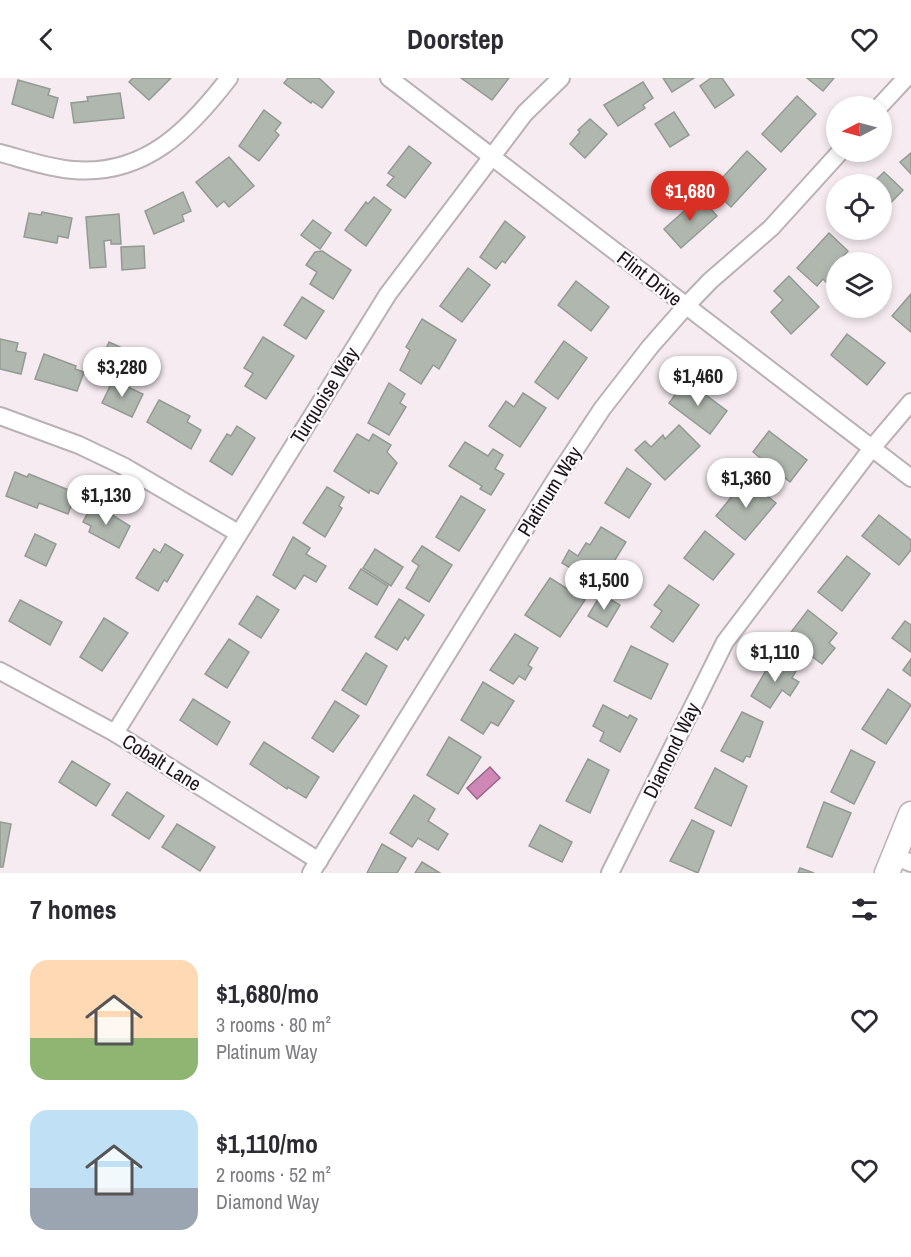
<!DOCTYPE html>
<meta charset="utf-8">
<style>
:root{--surface:#fff;--page:#f7f7f7;--text:#2b2b33;--muted:#7c7c81;--accent:#d93025}
body{margin:0;font-family:"Archivo Narrow",sans-serif;background:var(--page);color:var(--text);height:100vh;display:flex;flex-direction:column;font-size:22px;white-space:nowrap}
*{box-sizing:border-box;margin:0}
p{font-size:20px;color:var(--muted)}
.icon{flex:none;width:33px;height:33px;fill:none;stroke:currentColor;stroke-width:2;stroke-linecap:round;stroke-linejoin:round}
.map{position:relative;height:795px;overflow:hidden}
.side{display:flex;flex-direction:column;background:var(--surface);flex:1}
.side>*{flex:none}
.needle{width:39px;rotate:264deg}
.buttons{position:absolute;left:826px;top:18px;display:grid;gap:12px}
.buttons a{display:grid;place-items:center;width:66px;height:66px;border-radius:50%;background:var(--surface);box-shadow:0 3px 9px #0003;font-size:30px}
.price{position:absolute;translate:-50% -51px;padding:0 14px;border-radius:21px;background:#fff;color:#222;font-size:20px;line-height:39px;filter:drop-shadow(0 2px 3px #0008)}
.price::after{content:'';position:absolute;left:50%;top:36px;width:18px;height:14px;margin-left:-9px;background:inherit;clip-path:polygon(0 0,100% 0,50% 100%)}
.price.selected{background:var(--accent);color:#fff}
ul{padding:0;list-style:none}
li{display:flex;align-items:center;gap:18px;height:150px;padding:0 30px}
li span{display:grid;place-items:center;flex:none;width:168px;height:120px;border-radius:18px;color:#555}
li>.icon{margin-inline-start:auto}
span .icon{width:72px;height:72px;fill:#fffc;stroke-width:1}
li b{font-size:26px}
h2{display:flex;justify-content:space-between;align-items:center;height:72px;padding:0 30px;font-size:26px}
header{display:flex;justify-content:space-between;align-items:center;height:78px;padding:0 30px;background:var(--surface);font-size:27px;font-weight:800}
.map>svg:first-child{display:block}
.water{fill:#cf87b5;stroke:#986586;stroke-width:1.5}
.building{fill:#afb7af;stroke:#939a93;stroke-width:1.5}
.lines{fill:none;stroke-linecap:round;stroke-linejoin:round}
.street-casing{stroke:#bab1b6;stroke-width:20}
.secondary-casing{stroke:#bab1b6;stroke-width:27}
.street{stroke:#fff;stroke-width:16}
.secondary{stroke:#fff;stroke-width:24}
.labels{text-anchor:middle;dominant-baseline:central;stroke-width:4.5;stroke-linejoin:round;paint-order:stroke}
.street-label{font-size:20px;fill:#181517;stroke:#fefafd}
</style>
<header><svg class="icon" aria-label="back" viewBox="0 0 24 24"><path d="M15 5l-7 7 7 7"/></svg>Doorstep<svg class="icon" aria-label="heart" viewBox="0 0 24 24"><path d="M12 20l-8-8c-3-5 5-10 8-4 3-6 11-1 8 4z"/></svg></header>
<div class="map">
<svg width="911" height="795" viewBox="0 0 911 795">
<rect width="100%" height="100%" fill="#f5ebf1"/>
<polygon class="water" points="490,689 500,700 477,721 467,710"/>
<g class="building">
<polygon points="133,0 171,0 149,22 129,4"/>
<polygon points="288,0 319,0 334,14 322,30 312,23 311,25 284,5"/>
<polygon points="461,0 509,0 492,22"/>
<polygon points="663,0 694,0 672,14"/>
<polygon points="711,0 722,0 734,17 715,30 700,8"/>
<polygon points="807,0 834,0 823,13"/>
<polygon points="18,2 50,11 48,17 58,20 53,40 12,26"/>
<polygon points="643,4 653,20 643,27 645,30 618,48 604,27"/>
<polygon points="120,15 124,40 74,45 71,25 88,23 87,19"/>
<polygon points="797,18 816,36 781,74 762,56"/>
<polygon points="264,32 281,45 275,53 279,57 259,83 239,68"/>
<polygon points="674,34 689,57 670,69 655,46"/>
<polygon points="590,41 607,56 585,80 570,66 580,54 578,52"/>
<polygon points="409,68 431,85 405,120 387,107 394,99 388,95"/>
<polygon points="747,73 766,91 731,129 712,111"/>
<polygon points="911,75 911,96 900,84"/>
<polygon points="229,79 254,108 229,129 224,123 217,129 196,104"/>
<polygon points="884,94 903,112 882,134 882,106 872,106"/>
<polygon points="183,114 191,133 182,137 184,143 154,156 145,133"/>
<polygon points="374,119 391,132 366,168 345,152 366,124 368,126"/>
<polygon points="700,119 717,138 681,170 664,151"/>
<polygon points="42,134 72,140 68,160 58,158 57,165 24,159 29,135 41,137"/>
<polygon points="119,136 121,166 111,166 111,162 104,163 106,189 90,190 86,139"/>
<polygon points="313,142 331,155 320,171 301,157"/>
<polygon points="505,143 525,159 505,185 502,183 496,191 480,179"/>
<polygon points="829,155 848,173 834,189 837,191 837,210 834,212 823,201 817,208 797,190"/>
<polygon points="144,168 145,190 122,192 121,169"/>
<polygon points="322,173 351,192 333,221 310,206 317,194 306,187 315,174"/>
<polygon points="468,190 490,207 462,244 440,228"/>
<polygon points="789,198 819,229 791,256 771,234 783,222 774,213"/>
<polygon points="576,203 609,229 591,253 558,227"/>
<polygon points="911,216 911,254 892,238"/>
<polygon points="302,219 324,233 306,261 284,247"/>
<polygon points="422,241 456,262 439,291 433,287 421,306 400,292 410,272 406,269"/>
<polygon points="847,256 885,285 867,307 831,277"/>
<polygon points="263,259 294,278 266,321 245,308 253,295 244,290"/>
<polygon points="0,261 18,265 16,273 26,275 21,296 0,291"/>
<polygon points="564,263 587,280 558,321 535,304"/>
<polygon points="109,264 129,273 120,291 101,282"/>
<polygon points="44,276 76,288 75,291 84,294 77,313 35,301"/>
<polygon points="113,302 143,316 132,339 102,325"/>
<polygon points="686,302 727,333 710,356 669,325"/>
<polygon points="389,305 405,316 400,325 406,329 389,357 368,345"/>
<polygon points="523,315 546,330 520,369 489,348 506,323 514,329"/>
<polygon points="159,322 190,338 187,344 201,352 191,371 147,344"/>
<polygon points="679,347 700,368 665,402 635,372 645,363 651,369 663,357 665,361"/>
<polygon points="237,348 255,360 232,397 210,383 227,356 231,358"/>
<polygon points="769,353 807,382 790,404 753,374"/>
<polygon points="357,356 369,363 373,356 391,367 387,374 397,385 378,416 370,412 369,415 334,393"/>
<polygon points="465,364 488,378 493,371 503,377 495,391 504,396 491,417 480,411 482,408 449,388"/>
<polygon points="627,390 651,406 629,440 605,425"/>
<polygon points="15,394 27,399 29,396 76,415 68,436 39,425 37,430 6,418"/>
<polygon points="746,401 776,425 745,462 716,438"/>
<polygon points="327,409 344,419 339,428 342,430 325,459 303,445"/>
<polygon points="461,418 485,432 459,473 436,459"/>
<polygon points="93,425 130,448 119,470 89,454 91,448 83,444"/>
<polygon points="879,437 911,462 911,472 899,487 862,458"/>
<polygon points="601,449 626,464 605,498 588,488 582,497 562,485 569,472 578,478 586,465 590,467"/>
<polygon points="705,453 734,476 713,502 684,480"/>
<polygon points="35,456 56,466 46,488 25,478"/>
<polygon points="293,459 310,470 306,476 326,488 316,504 304,497 295,511 273,497"/>
<polygon points="165,466 183,477 167,504 164,502 158,513 136,500 154,471 160,475"/>
<polygon points="422,468 452,487 429,524 406,510 419,488 412,483"/>
<polygon points="375,471 403,489 391,508 363,490"/>
<polygon points="847,478 870,496 842,533 818,514"/>
<polygon points="361,491 388,508 377,527 349,510"/>
<polygon points="550,500 585,522 560,559 525,537"/>
<polygon points="669,507 699,527 673,564 651,549 662,533 654,527"/>
<polygon points="601,516 620,527 607,549 588,538"/>
<polygon points="257,518 279,532 261,560 239,546"/>
<polygon points="399,521 424,537 408,562 405,559 397,572 375,559"/>
<polygon points="20,522 62,544 50,567 9,543"/>
<polygon points="808,532 837,555 829,565 835,570 822,586 806,574 801,580 782,566"/>
<polygon points="104,540 128,555 102,593 80,579"/>
<polygon points="905,543 911,547 911,574 892,560"/>
<polygon points="515,556 538,570 528,587 532,590 525,602 519,598 513,606 490,592"/>
<polygon points="229,561 249,574 227,610 205,596"/>
<polygon points="631,568 668,586 651,621 614,603"/>
<polygon points="366,575 387,588 366,627 342,612"/>
<polygon points="774,579 796,593 792,600 799,604 790,618 782,612 770,630 751,618"/>
<polygon points="911,581 911,598 903,592"/>
<polygon points="483,604 514,623 498,648 491,644 483,656 461,642"/>
<polygon points="888,611 911,627 886,666 862,651"/>
<polygon points="193,621 230,644 217,667 180,642"/>
<polygon points="335,623 359,638 333,674 312,660"/>
<polygon points="603,627 628,640 630,637 637,641 620,674 600,663 604,654 593,648"/>
<polygon points="742,634 763,644 750,679 746,678 743,684 721,673"/>
<polygon points="449,659 481,679 458,716 427,697"/>
<polygon points="264,664 319,699 306,720 288,709 287,711 250,686"/>
<polygon points="851,672 875,684 854,726 831,714"/>
<polygon points="588,681 609,692 590,735 566,723"/>
<polygon points="72,683 110,706 96,728 59,704"/>
<polygon points="715,690 747,708 731,748 695,730"/>
<polygon points="127,714 164,738 149,761 112,737"/>
<polygon points="414,717 435,731 428,743 448,756 438,772 418,760 412,769 390,755"/>
<polygon points="824,724 851,735 832,779 807,769"/>
<polygon points="692,742 714,753 698,795 670,783"/>
<polygon points="0,744 11,746 3,789 0,789"/>
<polygon points="177,746 215,769 200,793 162,769"/>
<polygon points="540,747 572,764 562,784 529,768"/>
<polygon points="382,766 406,780 397,795 367,795"/>
<polygon points="422,784 440,795 415,795"/>
<polygon points="800,790 814,795 798,795"/>
</g>
<g class="lines">
<defs>
<g id="street">
<polyline points="389,0 911,400"/>
<polyline points="880,28 906,0"/>
<path d="M0 75C23 81 48 90 73 92 145 98 189 52 229 0"/>
<polyline points="0,338 79,367 123,388 238,455"/>
<polyline points="0,593 115,655 319,783"/>
<polyline points="115,655 388,216 525,35 561,0"/>
<polyline points="894,778 911,785"/>
<polyline points="311,795 559,396 602,331 650,269 686,228 710,203 771,150 840,74"/>
<polyline points="610,795 725,564 872,370 911,324"/>
</g>
<polyline id="secondary" points="887,795 911,736"/>
</defs>
<use href="#street" class="street-casing"/>
<use href="#secondary" class="secondary-casing"/>
<use href="#street" class="street"/>
<use href="#secondary" class="secondary"/>
</g>
<g class="labels">
<g class="street-label">
<text transform="translate(650 200) rotate(38)">Flint Drive</text>
<text transform="translate(324 317) rotate(-58)">Turquoise Way</text>
<text transform="translate(549 413) rotate(-58)">Platinum Way</text>
<text transform="translate(671 672) rotate(-64)">Diamond Way</text>
<text transform="translate(162 684) rotate(32)">Cobalt Lane</text>
</g>
</g>
</svg>
<div class="buttons">
<a><svg class="needle" viewBox="-14 -14 28 28"><path d="M0-13l5 13h-10z" fill="#e53935"/><path d="M0 13l5-13h-10z" fill="#7c7c81"/></svg></a>
<a><svg class="icon" aria-label="locate" viewBox="0 0 24 24"><circle cx="12" cy="12" r="6"/><path d="M12 2v4M12 18v4M2 12h4M18 12h4"/></svg></a>
<a><svg class="icon" aria-label="layers" viewBox="0 0 24 24"><path d="M12 4l9 5-9 5-9-5zM3 14l9 5 9-5"/></svg></a>
</div>
<b class="price selected" style="left:690px;top:144px">$1,680</b>
<b class="price" style="left:122px;top:320px">$3,280</b>
<b class="price" style="left:698px;top:329px">$1,460</b>
<b class="price" style="left:746px;top:431px">$1,360</b>
<b class="price" style="left:106px;top:448px">$1,130</b>
<b class="price" style="left:604px;top:533px">$1,500</b>
<b class="price" style="left:775px;top:605px">$1,110</b>
</div>
<section class="side">
<h2>7 homes<svg class="icon" aria-label="filters" viewBox="0 0 24 24"><path d="M4 7h16M4 17h16"/><circle cx="9" cy="7" r="2"/><circle cx="15" cy="17" r="2"/></svg></h2>
<ul>
<li><span style="background:linear-gradient(#ffd9b3 65%,#8fb573 0)"><svg class="icon" aria-label="home" viewBox="0 0 24 24"><path d="M3 11l9-7 9 7M6 9v11h12V9"/></svg></span><div><b>$1,680/mo</b><p>3 rooms · 80 m²</p><p>Platinum Way</p></div><svg class="icon" aria-label="heart" viewBox="0 0 24 24"><path d="M12 20l-8-8c-3-5 5-10 8-4 3-6 11-1 8 4z"/></svg></li>
<li><span style="background:linear-gradient(#bfe0f5 65%,#9aa5b1 0)"><svg class="icon" aria-label="home" viewBox="0 0 24 24"><path d="M3 11l9-7 9 7M6 9v11h12V9"/></svg></span><div><b>$1,110/mo</b><p>2 rooms · 52 m²</p><p>Diamond Way</p></div><svg class="icon" aria-label="heart" viewBox="0 0 24 24"><path d="M12 20l-8-8c-3-5 5-10 8-4 3-6 11-1 8 4z"/></svg></li>
</ul>
</section>
